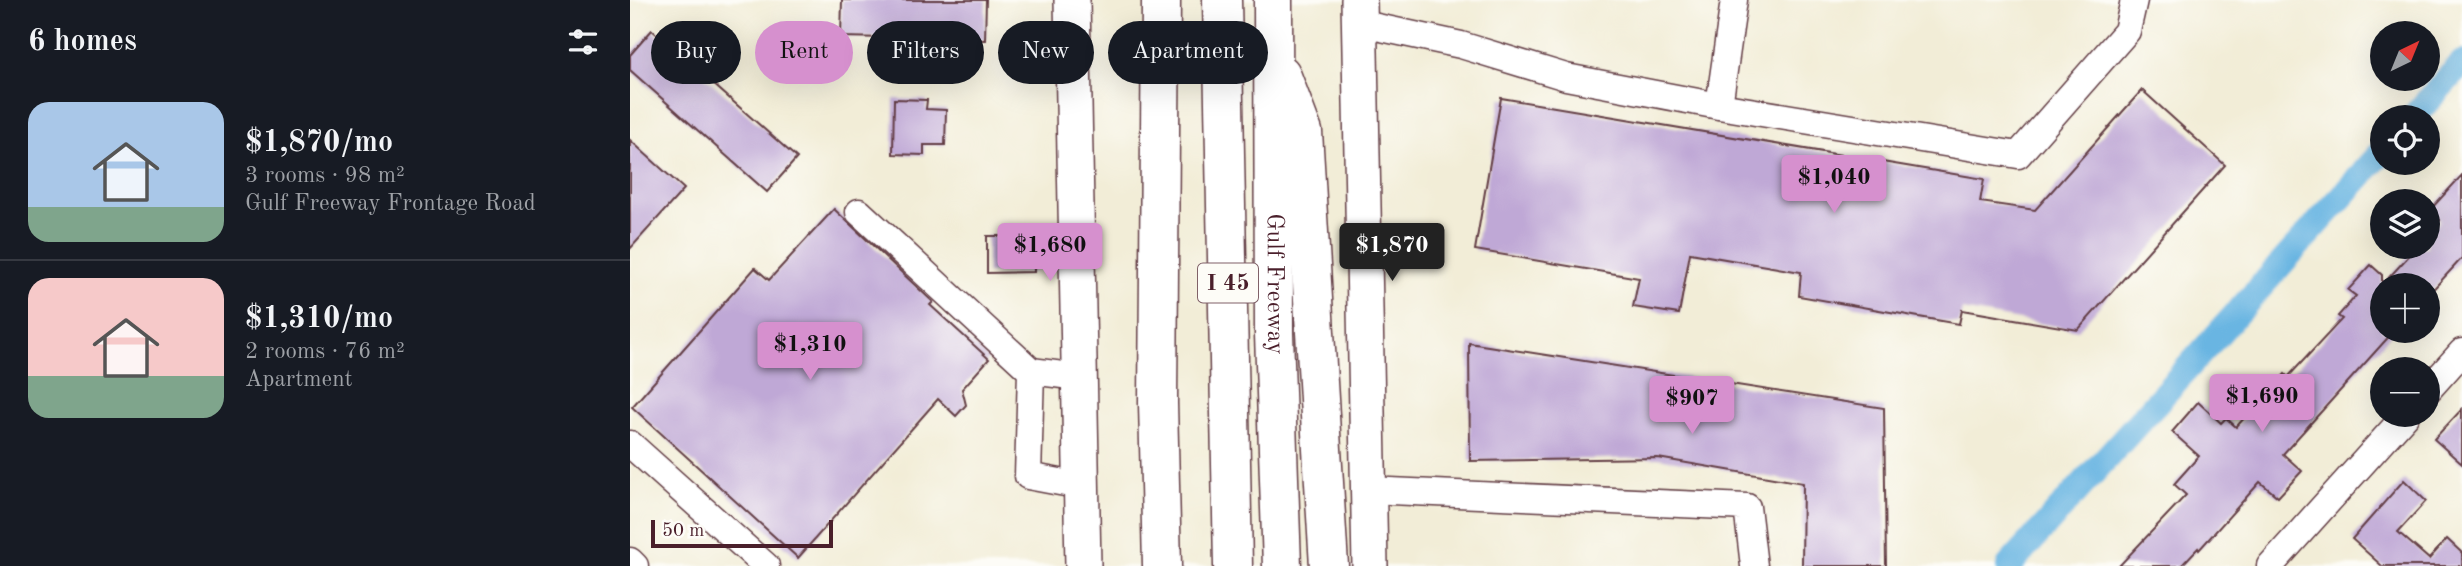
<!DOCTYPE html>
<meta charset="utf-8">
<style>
:root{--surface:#171b24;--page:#242831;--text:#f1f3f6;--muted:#9ea1a6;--line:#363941;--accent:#d690ce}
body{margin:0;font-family:"Old Standard TT",serif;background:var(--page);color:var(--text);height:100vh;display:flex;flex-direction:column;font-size:26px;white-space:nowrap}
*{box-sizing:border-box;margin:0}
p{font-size:23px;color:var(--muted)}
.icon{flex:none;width:38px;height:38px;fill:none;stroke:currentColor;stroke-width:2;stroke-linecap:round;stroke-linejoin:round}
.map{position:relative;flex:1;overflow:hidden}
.panel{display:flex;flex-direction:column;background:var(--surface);width:630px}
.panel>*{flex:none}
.hud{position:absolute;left:21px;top:21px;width:665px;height:63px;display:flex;gap:14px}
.needle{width:46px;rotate:43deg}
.controls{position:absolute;left:1740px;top:21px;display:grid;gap:14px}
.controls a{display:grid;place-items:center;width:70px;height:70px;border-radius:50%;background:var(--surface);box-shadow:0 7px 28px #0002;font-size:35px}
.scale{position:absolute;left:21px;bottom:18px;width:182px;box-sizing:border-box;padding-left:7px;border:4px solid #4a1f2b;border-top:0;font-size:19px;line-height:24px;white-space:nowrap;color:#4a1f2b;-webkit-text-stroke:5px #fdfcf7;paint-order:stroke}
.price{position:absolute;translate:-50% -60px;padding:0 16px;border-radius:7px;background:var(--accent);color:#111;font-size:23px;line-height:46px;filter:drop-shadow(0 2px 4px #0008)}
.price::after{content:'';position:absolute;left:50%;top:42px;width:21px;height:16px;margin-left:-10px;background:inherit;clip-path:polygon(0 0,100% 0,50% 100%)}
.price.on{background:#222;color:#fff}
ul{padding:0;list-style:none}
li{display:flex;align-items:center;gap:21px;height:175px;padding:0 28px}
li+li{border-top:2px solid var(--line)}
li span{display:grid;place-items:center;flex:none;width:196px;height:140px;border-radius:21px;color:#555}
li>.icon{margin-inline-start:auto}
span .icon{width:84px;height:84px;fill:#fffc;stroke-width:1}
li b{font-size:30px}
h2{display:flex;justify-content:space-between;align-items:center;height:84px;padding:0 28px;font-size:30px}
.tag{padding:0 24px;border-radius:32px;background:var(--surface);box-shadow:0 7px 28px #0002;font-size:24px;line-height:63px}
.tag.on{background:var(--accent);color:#111}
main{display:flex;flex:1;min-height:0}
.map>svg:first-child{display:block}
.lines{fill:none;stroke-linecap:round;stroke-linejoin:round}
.canal{stroke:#69b5e2;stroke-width:26}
.building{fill:#bfa8d6}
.minor-casing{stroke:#633e45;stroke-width:29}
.major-casing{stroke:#633e45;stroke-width:38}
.highway-casing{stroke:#633e45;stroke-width:41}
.minor{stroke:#fff;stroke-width:26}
.major{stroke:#fff;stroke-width:35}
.highway{stroke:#fff;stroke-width:38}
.labels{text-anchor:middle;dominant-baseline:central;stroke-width:7;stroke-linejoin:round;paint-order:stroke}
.shield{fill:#fdfcf7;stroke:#806168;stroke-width:2}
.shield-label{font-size:23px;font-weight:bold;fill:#4a1f2b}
.street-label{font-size:24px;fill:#4a1f2b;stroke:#fdfcf7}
</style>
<main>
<section class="panel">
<h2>6 homes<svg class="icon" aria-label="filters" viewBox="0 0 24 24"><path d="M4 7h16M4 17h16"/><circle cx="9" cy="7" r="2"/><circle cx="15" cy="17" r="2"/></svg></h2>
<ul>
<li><span style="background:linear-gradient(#a9c7e8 75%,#7fa58c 0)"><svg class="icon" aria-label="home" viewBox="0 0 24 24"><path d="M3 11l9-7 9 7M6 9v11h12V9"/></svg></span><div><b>$1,870/mo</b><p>3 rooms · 98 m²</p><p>Gulf Freeway Frontage Road</p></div></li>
<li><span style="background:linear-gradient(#f6c9c9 70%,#7fa58c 0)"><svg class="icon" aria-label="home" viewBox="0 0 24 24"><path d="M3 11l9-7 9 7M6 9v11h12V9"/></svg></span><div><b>$1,310/mo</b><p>2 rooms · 76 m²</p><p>Apartment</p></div></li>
</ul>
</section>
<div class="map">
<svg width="1832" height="566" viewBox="0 0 1832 566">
<rect width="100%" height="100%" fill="#fdfcf7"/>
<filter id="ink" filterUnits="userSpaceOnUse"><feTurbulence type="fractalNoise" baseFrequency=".0143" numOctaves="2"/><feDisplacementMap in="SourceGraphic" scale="14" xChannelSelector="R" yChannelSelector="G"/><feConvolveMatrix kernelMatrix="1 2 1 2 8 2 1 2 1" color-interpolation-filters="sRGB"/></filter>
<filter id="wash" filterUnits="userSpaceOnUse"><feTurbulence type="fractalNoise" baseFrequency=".00686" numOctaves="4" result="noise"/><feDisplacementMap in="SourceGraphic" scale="28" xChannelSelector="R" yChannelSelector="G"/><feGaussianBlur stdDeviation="1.57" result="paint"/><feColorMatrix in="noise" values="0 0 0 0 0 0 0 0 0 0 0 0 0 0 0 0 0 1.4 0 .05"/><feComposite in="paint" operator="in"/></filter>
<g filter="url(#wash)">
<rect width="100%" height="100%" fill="#f2edd7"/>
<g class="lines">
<g class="canal">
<polyline points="1783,117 1832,63"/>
<polyline points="1379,566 1752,152"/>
</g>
</g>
<g id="blocks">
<g class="building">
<polygon points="212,0 356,0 355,40 211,37"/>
<polygon points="22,30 167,158 137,192 0,70 0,55"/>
<polygon points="1512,90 1595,165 1448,330 1332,310 1329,324 1169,296 1171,272 1060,253 1049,314 1003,307 1009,278 845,250 871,98 1354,179 1350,202 1405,210"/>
<polygon points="264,99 297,100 296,109 316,110 315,145 294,145 294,155 263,154"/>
<polygon points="0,140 54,189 0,249"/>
<polygon points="1832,175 1832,258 1797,296 1797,285 1752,285 1787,247 1797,247 1797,235 1810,220 1800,210"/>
<polygon points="204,209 303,302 300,305 359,359 332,389 336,405 326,416 308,399 168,558 2,407 125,268 139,280"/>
<polygon points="357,236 404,236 404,272 357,273"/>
<polygon points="1741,265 1752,275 1752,331 1764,331 1653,454 1672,471 1648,497 1630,482 1569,550 1568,548 1551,566 1489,566 1556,495 1544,484 1569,456 1542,432 1568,402 1591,423 1596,418 1606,427 1655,374 1658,377 1712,319 1708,316 1726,296 1718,290"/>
<polygon points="839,343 1254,408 1256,566 1172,566 1173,483 1028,458 840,461"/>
<polygon points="1832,409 1832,464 1804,439"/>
<polygon points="1774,480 1796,501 1768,532 1799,559 1817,539 1832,553 1832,566 1752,566 1722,539"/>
</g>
</g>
</g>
<g filter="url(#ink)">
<use href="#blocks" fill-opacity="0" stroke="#633e45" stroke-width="2"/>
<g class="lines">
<defs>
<g id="minor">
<polyline points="728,23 831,45 936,77 1089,106 1388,155 1497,31 1504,0"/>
<polyline points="1089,106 1104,0"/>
<polyline points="229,212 401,371 398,476 451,486"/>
<polyline points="401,371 449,377"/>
<polyline points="1797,391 1832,352"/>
<polyline points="0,444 136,566"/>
<polyline points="738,490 1117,507 1124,566"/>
<polyline points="0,561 5,566"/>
<polyline points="1640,566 1776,415"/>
</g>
<g id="major">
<polyline points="442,0 453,566"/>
<polyline points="729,0 740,566"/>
</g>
<g id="highway">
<polyline points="531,0 528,403 532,566"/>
<polyline points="592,0 603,566"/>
<path id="s1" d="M643 0 644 334 652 566"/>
<polyline points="651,74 673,132 699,566"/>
</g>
</defs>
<use href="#minor" class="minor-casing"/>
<use href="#major" class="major-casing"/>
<use href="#highway" class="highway-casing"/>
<use href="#minor" class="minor"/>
<use href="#major" class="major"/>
<use href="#highway" class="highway"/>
</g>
</g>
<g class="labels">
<rect class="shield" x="568" y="263.5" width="60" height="39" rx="5"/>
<g class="shield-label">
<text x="598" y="283">I 45</text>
</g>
<g class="street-label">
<text stroke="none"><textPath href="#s1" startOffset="284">Gulf Freeway</textPath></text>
</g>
</g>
</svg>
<div class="controls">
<a><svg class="needle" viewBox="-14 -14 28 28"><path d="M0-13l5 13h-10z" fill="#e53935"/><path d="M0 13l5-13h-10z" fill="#9ea1a6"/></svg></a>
<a><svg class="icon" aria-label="locate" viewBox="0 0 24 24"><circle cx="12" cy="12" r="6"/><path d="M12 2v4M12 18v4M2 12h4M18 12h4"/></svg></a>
<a><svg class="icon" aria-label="layers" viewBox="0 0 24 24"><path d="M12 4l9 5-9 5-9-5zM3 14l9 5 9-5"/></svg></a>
<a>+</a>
<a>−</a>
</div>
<div class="scale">50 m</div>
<b class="price" style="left:1204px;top:215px">$1,040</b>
<b class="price" style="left:420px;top:283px">$1,680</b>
<b class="price on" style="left:762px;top:283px">$1,870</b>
<b class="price" style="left:180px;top:382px">$1,310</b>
<b class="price" style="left:1632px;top:434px">$1,690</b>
<b class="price" style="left:1062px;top:436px">$907</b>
<div class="hud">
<a class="tag">Buy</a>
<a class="tag on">Rent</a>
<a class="tag">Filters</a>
<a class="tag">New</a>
<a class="tag">Apartment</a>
</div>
</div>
</main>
